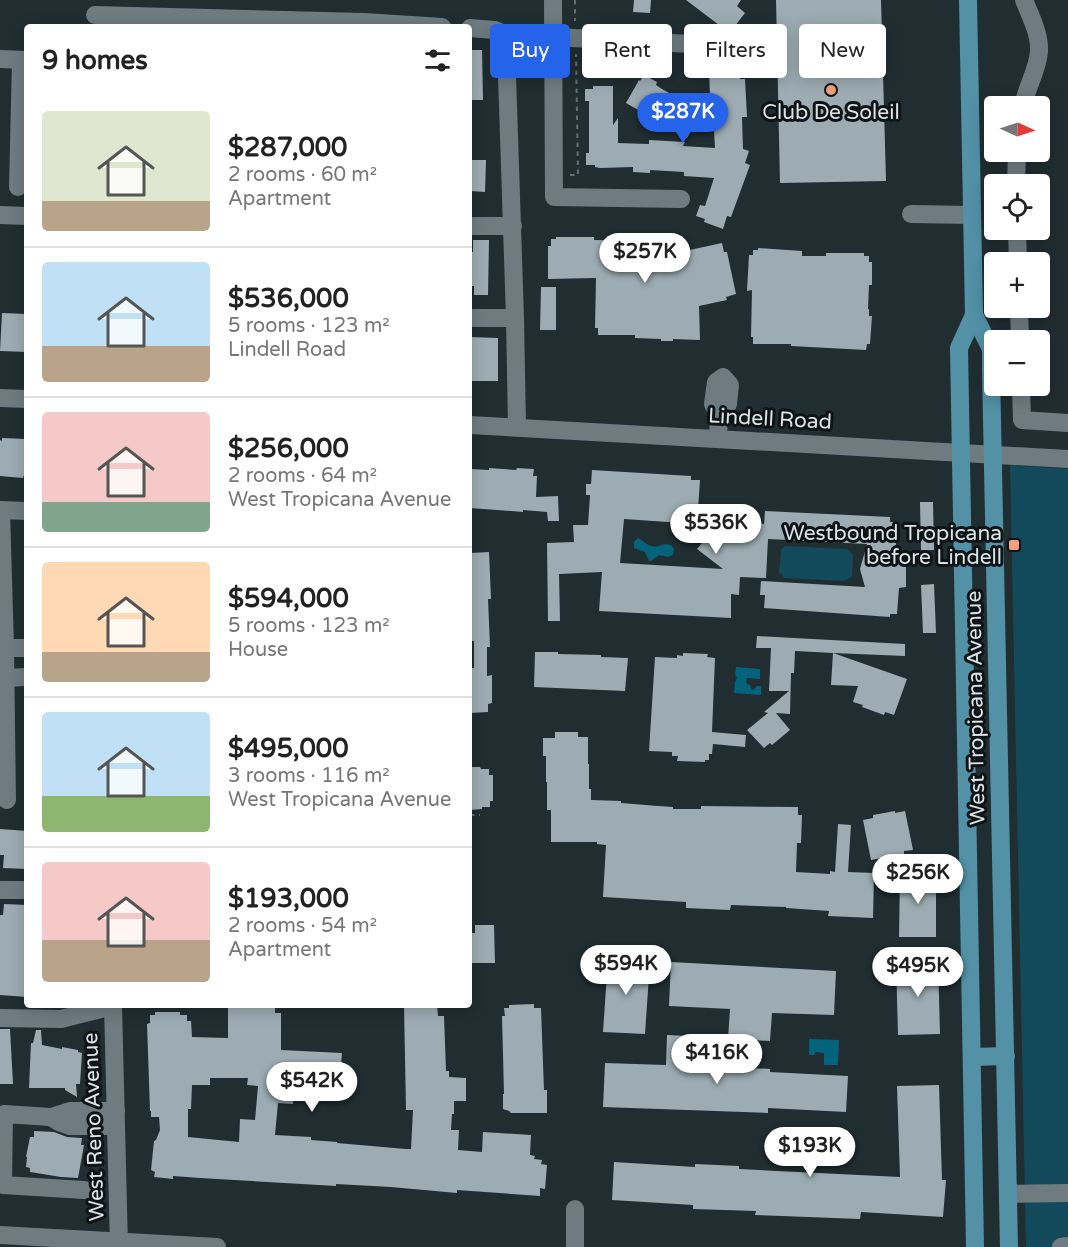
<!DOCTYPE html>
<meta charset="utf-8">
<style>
:root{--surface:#fff;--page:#f2f2f2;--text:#222;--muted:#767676;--line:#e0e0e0;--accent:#2563eb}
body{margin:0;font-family:"Varela Round",sans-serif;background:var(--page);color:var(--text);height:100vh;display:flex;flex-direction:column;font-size:22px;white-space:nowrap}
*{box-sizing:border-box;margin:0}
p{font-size:20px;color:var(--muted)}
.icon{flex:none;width:33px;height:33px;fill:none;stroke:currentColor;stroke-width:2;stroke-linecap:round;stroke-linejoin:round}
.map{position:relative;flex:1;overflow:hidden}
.drawer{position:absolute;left:24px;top:24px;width:448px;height:984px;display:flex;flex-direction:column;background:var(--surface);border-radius:6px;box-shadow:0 3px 15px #0003}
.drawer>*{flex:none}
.hud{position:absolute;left:490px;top:24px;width:488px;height:54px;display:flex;gap:12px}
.needle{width:39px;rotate:93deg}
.buttons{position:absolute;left:984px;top:96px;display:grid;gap:12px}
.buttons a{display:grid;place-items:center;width:66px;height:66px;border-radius:6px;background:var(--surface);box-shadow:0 3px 15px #0003;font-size:30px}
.price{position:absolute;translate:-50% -51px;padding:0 14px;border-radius:21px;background:#fff;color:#222;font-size:20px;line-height:39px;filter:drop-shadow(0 2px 3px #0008)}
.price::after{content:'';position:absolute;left:50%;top:36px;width:18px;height:14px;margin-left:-9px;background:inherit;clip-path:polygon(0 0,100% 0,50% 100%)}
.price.on{background:var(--accent);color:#fff}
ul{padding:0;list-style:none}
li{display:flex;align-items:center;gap:18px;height:150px;padding:0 18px}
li+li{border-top:2px solid var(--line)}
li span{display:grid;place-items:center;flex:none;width:168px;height:120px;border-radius:6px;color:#555}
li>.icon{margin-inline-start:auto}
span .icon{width:72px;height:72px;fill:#fffc;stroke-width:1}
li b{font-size:26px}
h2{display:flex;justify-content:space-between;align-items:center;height:72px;padding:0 18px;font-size:26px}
.tag{padding:0 21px;border-radius:6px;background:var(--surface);box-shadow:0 3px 15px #0003;font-size:21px;line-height:54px}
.tag.on{background:var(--accent);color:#fff}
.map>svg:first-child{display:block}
.green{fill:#134a5b}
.water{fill:#04637c}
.building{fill:#9cacb2;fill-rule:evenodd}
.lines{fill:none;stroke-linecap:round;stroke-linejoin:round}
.path{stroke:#626e71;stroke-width:2;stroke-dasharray:4.5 4.5;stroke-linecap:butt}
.minor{stroke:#6e7c82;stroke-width:18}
.major{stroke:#5291a6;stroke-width:18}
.poi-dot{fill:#f2a07f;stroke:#0e1416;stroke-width:2}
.labels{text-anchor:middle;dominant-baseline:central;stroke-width:6;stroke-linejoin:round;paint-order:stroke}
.poi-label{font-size:21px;fill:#dbe3e6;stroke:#0e1416}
.street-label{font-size:21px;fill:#dbe3e6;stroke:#0e1416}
</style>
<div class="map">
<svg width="1068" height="1247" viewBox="0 0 1068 1247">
<rect width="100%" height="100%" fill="#202d31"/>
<g class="green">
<polygon points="1010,465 1068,469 1068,1247 1026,1247"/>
<polygon points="785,546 847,549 853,555 852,577 844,581 784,578 779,572 781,550"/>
</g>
<g class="water">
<path d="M638 538C643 540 646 545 651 546 659 548 662 542 671 545L674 549 673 555 668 557 659 555 651 561H649L645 552 634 548V542Z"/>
<polygon points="736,667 760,669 760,679 747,678 746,682 747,684 750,685 751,689 753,690 757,686 761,686 761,695 734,693 735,682 737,678 735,674"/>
<polygon points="809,1039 839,1040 838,1065 824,1065 824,1053 815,1052 815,1055 809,1055"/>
</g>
<g class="building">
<polygon points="634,0 651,0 650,13 633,12"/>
<polygon points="686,0 741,0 737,6 745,13 728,35 718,28 719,25"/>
<polygon points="776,0 881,0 886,181 780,183"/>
<polygon points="470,50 482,50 483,100 470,100"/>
<polygon points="734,61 734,64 740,64 740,79 745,79 747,117 742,117 743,149 749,151 745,163 750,165 731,217 727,216 723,229 704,222 705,219 696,216 700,205 705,206 714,178 684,176 684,172 650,170 650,173 633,172 633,167 600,168 595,167 595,165 586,165 586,153 589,153 589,101 585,101 585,89 593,89 593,86 613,86 613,125 618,118 618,143 649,144 649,140 685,142 683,146 715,148 712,95 710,99 709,65 717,65 717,62"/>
<polygon points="644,75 657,82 656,85 662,89 685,102 687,98 705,108 687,138 626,103 639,80 640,81"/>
<polygon points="470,160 486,160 485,192 470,191"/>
<polygon points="556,237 594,237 594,240 664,241 664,242 668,242 668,249 671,250 671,254 722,243 724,252 727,252 736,294 726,297 727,300 699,306 700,340 673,339 673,341 661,341 661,339 635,338 635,335 598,335 598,328 595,328 596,278 548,279 548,246 551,246 551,239 556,239"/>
<polygon points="473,240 489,240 488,295 474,295 474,286 470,286 470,252 473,252"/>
<polygon points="758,248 802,251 802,256 826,256 826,253 864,253 864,256 869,256 869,262 872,262 872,285 869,285 868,309 869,309 869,316 872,316 870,344 867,344 866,350 791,346 791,344 753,344 753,337 751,337 752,290 747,291 749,255 753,255 753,250 758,250"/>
<polygon points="541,287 556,287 556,330 540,330"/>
<polygon points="2,313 27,314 27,352 0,351"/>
<polygon points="470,337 498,338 498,381 470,381"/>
<polygon points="2,438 26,439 26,442 27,442 27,475 24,475 23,478 0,476 0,440 2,441"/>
<polygon points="489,468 516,470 517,468 534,469 533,476 537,476 536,497 558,496 559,521 548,521 547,512 523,510 523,512 470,508 470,469 489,470"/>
<polygon points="592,470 691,476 691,480 700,480 697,524 624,519 620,563 723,569 697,549 702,543 703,528 720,511 730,512 733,515 732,531 758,532 758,523 764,524 765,511 890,517 890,522 897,522 895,563 906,563 906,587 899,588 897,614 890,614 890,617 764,608 765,595 760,595 761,581 865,587 860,569 867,544 768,539 766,578 740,577 739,595 731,594 731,618 599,611 602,572 559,574 560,621 548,621 547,543 574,542 573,525 588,525 590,495 586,495 586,484 591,484"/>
<polygon points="920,502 933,502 934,550 921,550"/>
<polygon points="489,552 491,599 488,599 490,647 487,647 487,676 492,675 492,703 488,704 488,712 470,713 470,668 474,668 474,641 470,641 470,563 471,563 471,553"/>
<polygon points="934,584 936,633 923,633 921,585"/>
<polygon points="757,636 905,644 905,656 833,653 907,679 894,715 885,712 884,715 862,707 863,705 853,702 858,686 831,685 833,653 795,651 794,673 791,673 790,714 776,713 790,730 772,745 770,743 764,748 747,730 768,713 764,712 789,691 769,691 771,648 756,648"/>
<polygon points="535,652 558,652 558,654 601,655 601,657 628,658 625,691 534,687"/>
<polygon points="683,653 708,654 707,657 715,658 712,732 746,735 745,747 713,744 712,754 709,754 709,760 705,760 705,762 677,761 678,756 672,756 672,752 649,751 655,657 677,658 677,655 683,656"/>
<polygon points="555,732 578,732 578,737 588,737 588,764 589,764 589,789 591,789 591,800 621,801 621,803 658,806 673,807 673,809 701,809 701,806 798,807 798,815 802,815 801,843 797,843 796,872 830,874 830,871 835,872 838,824 851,825 848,872 874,873 873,918 828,916 829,911 786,908 786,907 731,905 730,910 686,908 686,902 603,897 606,845 597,844 597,842 551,842 551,810 547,810 547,782 546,782 546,756 543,756 543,738 555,738"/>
<polygon points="470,767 480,767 481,769 489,769 489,775 493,775 493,801 490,801 490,807 482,807 482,809 470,810"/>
<polygon points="895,811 895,813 905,811 913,850 904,851 904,854 871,860 863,820 873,818 873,815"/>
<polygon points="0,829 27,831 27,869 3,868 4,855 0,855"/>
<polygon points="900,873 936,873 936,937 899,937"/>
<polygon points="4,904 27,905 27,997 0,995 0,915 3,915"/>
<polygon points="475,925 494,925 495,963 470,963 470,933 475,933"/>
<polygon points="608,959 650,961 645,1034 603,1032"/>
<polygon points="938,960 940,1034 898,1035 896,961"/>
<polygon points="671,962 836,971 834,1015 772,1013 770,1041 728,1039 730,1009 669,1006"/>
<polygon points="534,1004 534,1008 541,1008 544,1090 547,1090 547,1113 511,1113 509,1111 503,1109 503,1094 504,1094 502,1016 505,1016 504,1008 509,1008 509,1005"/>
<path d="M228 1005H275V1013H281V1050L342 1053 339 1088 314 1086V1087L304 1086V1091L294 1090 293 1104 278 1103 275 1135 311 1137V1140L337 1142V1143L406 1149H411L413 1110H406L404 1005H437L438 1016H444L446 1071H449V1077L466 1078V1101H454V1114H452L451 1130H459L458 1150 482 1152 483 1132 531 1135 530 1155 535 1156 534 1159 542 1160 541 1164 547 1165 545 1189 540 1188V1196L457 1190V1193L391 1187 336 1184V1186L200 1178 173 1176V1179L154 1177 155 1172 151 1170 154 1141 156 1140 160 1130 159 1117H151V1111H150L147 1024 150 1023V1015H155V1012H180V1015H187V1021H191L192 1037 228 1038ZM210 1078H248L247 1085 258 1086 255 1120 240 1119 239 1142 188 1137V1109H191L192 1085H210Z"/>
<polygon points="0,1029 10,1029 13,1084 0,1084"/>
<polygon points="36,1030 41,1030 42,1045 62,1049 62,1047 78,1050 78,1052 82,1053 80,1084 76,1084 77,1097 65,1090 65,1088 29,1088 31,1043 33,1043"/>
<polygon points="667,1035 709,1037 708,1066 770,1069 770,1072 848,1076 846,1112 768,1108 768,1113 603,1107 605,1063 666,1065"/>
<polygon points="939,1085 942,1180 946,1180 943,1217 861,1212 860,1219 755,1215 756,1211 693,1209 693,1205 612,1200 614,1162 695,1167 695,1164 739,1166 739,1169 900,1177 897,1086"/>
<polygon points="34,1131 54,1132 67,1137 82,1138 81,1145 84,1145 78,1178 61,1177 30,1172 30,1168 26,1167 27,1157 26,1157 30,1137 34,1137"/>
</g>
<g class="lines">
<g class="path">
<polyline points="575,0 575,21"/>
<polyline points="570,175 578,175 576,54"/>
<polyline points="470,815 480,815"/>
</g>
<g class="minor">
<polyline points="553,0 554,197 681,199"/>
<polyline points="95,15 364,22 442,27"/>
<polyline points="470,28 495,30 504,34 506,45 515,318 517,427"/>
<polyline points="553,37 692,44"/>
<polyline points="0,59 27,60"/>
<path d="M1023 106C1026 88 1038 70 1039 51 1040 34 1030 15 1024 0"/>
<polyline points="1016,184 1017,152"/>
<polyline points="18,187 21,60"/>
<polyline points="911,214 972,215"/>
<polyline points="0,215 27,216"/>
<polyline points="470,226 513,226"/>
<polyline points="1017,230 1018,262"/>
<polyline points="1019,308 1020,340"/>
<polyline points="470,318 515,318"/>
<polyline points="1021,386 1022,420 1068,423"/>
<polyline points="0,398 27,399"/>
<polyline points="470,425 1068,459"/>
<polyline points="718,439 719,414 713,404 716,382 723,377 730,385 728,404 719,414"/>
<polyline points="0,510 27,511"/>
<polyline points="1,510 5,648 7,800"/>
<polyline points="5,648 27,648"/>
<polyline points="5,678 27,677"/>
<polyline points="0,890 27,890"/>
<polyline points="113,1005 119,1247"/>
<polyline points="0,1018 61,1019 113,1006"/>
<polyline points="116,1111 70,1111 51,1117 59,1122 70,1126 116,1126"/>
<polyline points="51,1117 4,1114 3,1185 84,1190"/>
<polyline points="1008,1194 1068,1193"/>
<polyline points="575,1209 575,1247"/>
<polyline points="0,1235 217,1247"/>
<polyline points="1061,1247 1068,1246"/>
</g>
<g class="major">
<polyline points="968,0 974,315 991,349 991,371 1009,1247"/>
<polyline points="974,315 959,348 975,1247"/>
<polyline points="972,1057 1006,1056"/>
</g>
</g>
<g class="poi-dot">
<circle cx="831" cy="90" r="6"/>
<rect x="1008" y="539" width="12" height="12" rx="3"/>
</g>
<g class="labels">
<g class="poi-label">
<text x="831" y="112">Club De Soleil</text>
<text x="1002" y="533" text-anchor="end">Westbound Tropicana<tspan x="1002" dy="24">before Lindell</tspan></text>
</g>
<g class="street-label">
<text transform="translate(770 419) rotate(3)">Lindell Road</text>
<text transform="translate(976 708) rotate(-91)">West Tropicana Avenue</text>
<text transform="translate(94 1127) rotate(-92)">West Reno Avenue</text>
</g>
</g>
</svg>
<div class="buttons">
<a><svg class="needle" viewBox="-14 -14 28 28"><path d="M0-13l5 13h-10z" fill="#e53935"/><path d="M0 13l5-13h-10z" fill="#767676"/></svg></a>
<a><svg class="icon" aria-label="locate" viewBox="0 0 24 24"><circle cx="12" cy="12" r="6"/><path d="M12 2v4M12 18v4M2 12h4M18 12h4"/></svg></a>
<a>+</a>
<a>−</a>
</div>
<b class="price on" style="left:683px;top:144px">$287K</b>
<b class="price" style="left:645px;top:284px">$257K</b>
<b class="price" style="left:716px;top:555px">$536K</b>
<b class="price" style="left:918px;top:905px">$256K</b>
<b class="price" style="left:626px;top:996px">$594K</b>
<b class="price" style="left:918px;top:998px">$495K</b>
<b class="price" style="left:717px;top:1085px">$416K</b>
<b class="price" style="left:312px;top:1113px">$542K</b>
<b class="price" style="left:810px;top:1178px">$193K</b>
<div class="hud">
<a class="tag on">Buy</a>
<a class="tag">Rent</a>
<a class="tag">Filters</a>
<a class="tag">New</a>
</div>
<section class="drawer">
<h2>9 homes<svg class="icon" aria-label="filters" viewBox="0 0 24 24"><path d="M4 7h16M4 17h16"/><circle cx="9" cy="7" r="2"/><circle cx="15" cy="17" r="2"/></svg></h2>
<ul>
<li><span style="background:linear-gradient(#dfe7d0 75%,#b9a48a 0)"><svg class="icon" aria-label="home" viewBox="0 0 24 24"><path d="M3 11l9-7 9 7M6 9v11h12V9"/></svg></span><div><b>$287,000</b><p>2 rooms · 60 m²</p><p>Apartment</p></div></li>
<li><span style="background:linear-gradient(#bfe0f5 70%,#b9a48a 0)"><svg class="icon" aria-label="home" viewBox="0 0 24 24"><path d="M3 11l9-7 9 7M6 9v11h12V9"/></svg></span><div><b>$536,000</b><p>5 rooms · 123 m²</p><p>Lindell Road</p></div></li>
<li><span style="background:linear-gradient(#f6c9c9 75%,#7fa58c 0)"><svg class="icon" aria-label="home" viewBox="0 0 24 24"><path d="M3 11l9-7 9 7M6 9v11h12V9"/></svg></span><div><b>$256,000</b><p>2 rooms · 64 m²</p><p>West Tropicana Avenue</p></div></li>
<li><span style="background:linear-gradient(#ffd9b3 75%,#b9a48a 0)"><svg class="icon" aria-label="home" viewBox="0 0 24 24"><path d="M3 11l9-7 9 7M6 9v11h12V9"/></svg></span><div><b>$594,000</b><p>5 rooms · 123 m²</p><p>House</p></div></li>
<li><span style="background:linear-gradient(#bfe0f5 70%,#8fb573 0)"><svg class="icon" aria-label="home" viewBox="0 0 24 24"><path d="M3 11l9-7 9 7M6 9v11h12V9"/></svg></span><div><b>$495,000</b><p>3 rooms · 116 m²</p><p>West Tropicana Avenue</p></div></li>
<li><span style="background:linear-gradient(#f6c9c9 65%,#b9a48a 0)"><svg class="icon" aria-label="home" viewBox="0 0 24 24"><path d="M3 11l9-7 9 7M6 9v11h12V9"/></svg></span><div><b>$193,000</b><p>2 rooms · 54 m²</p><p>Apartment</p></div></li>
</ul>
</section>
</div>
